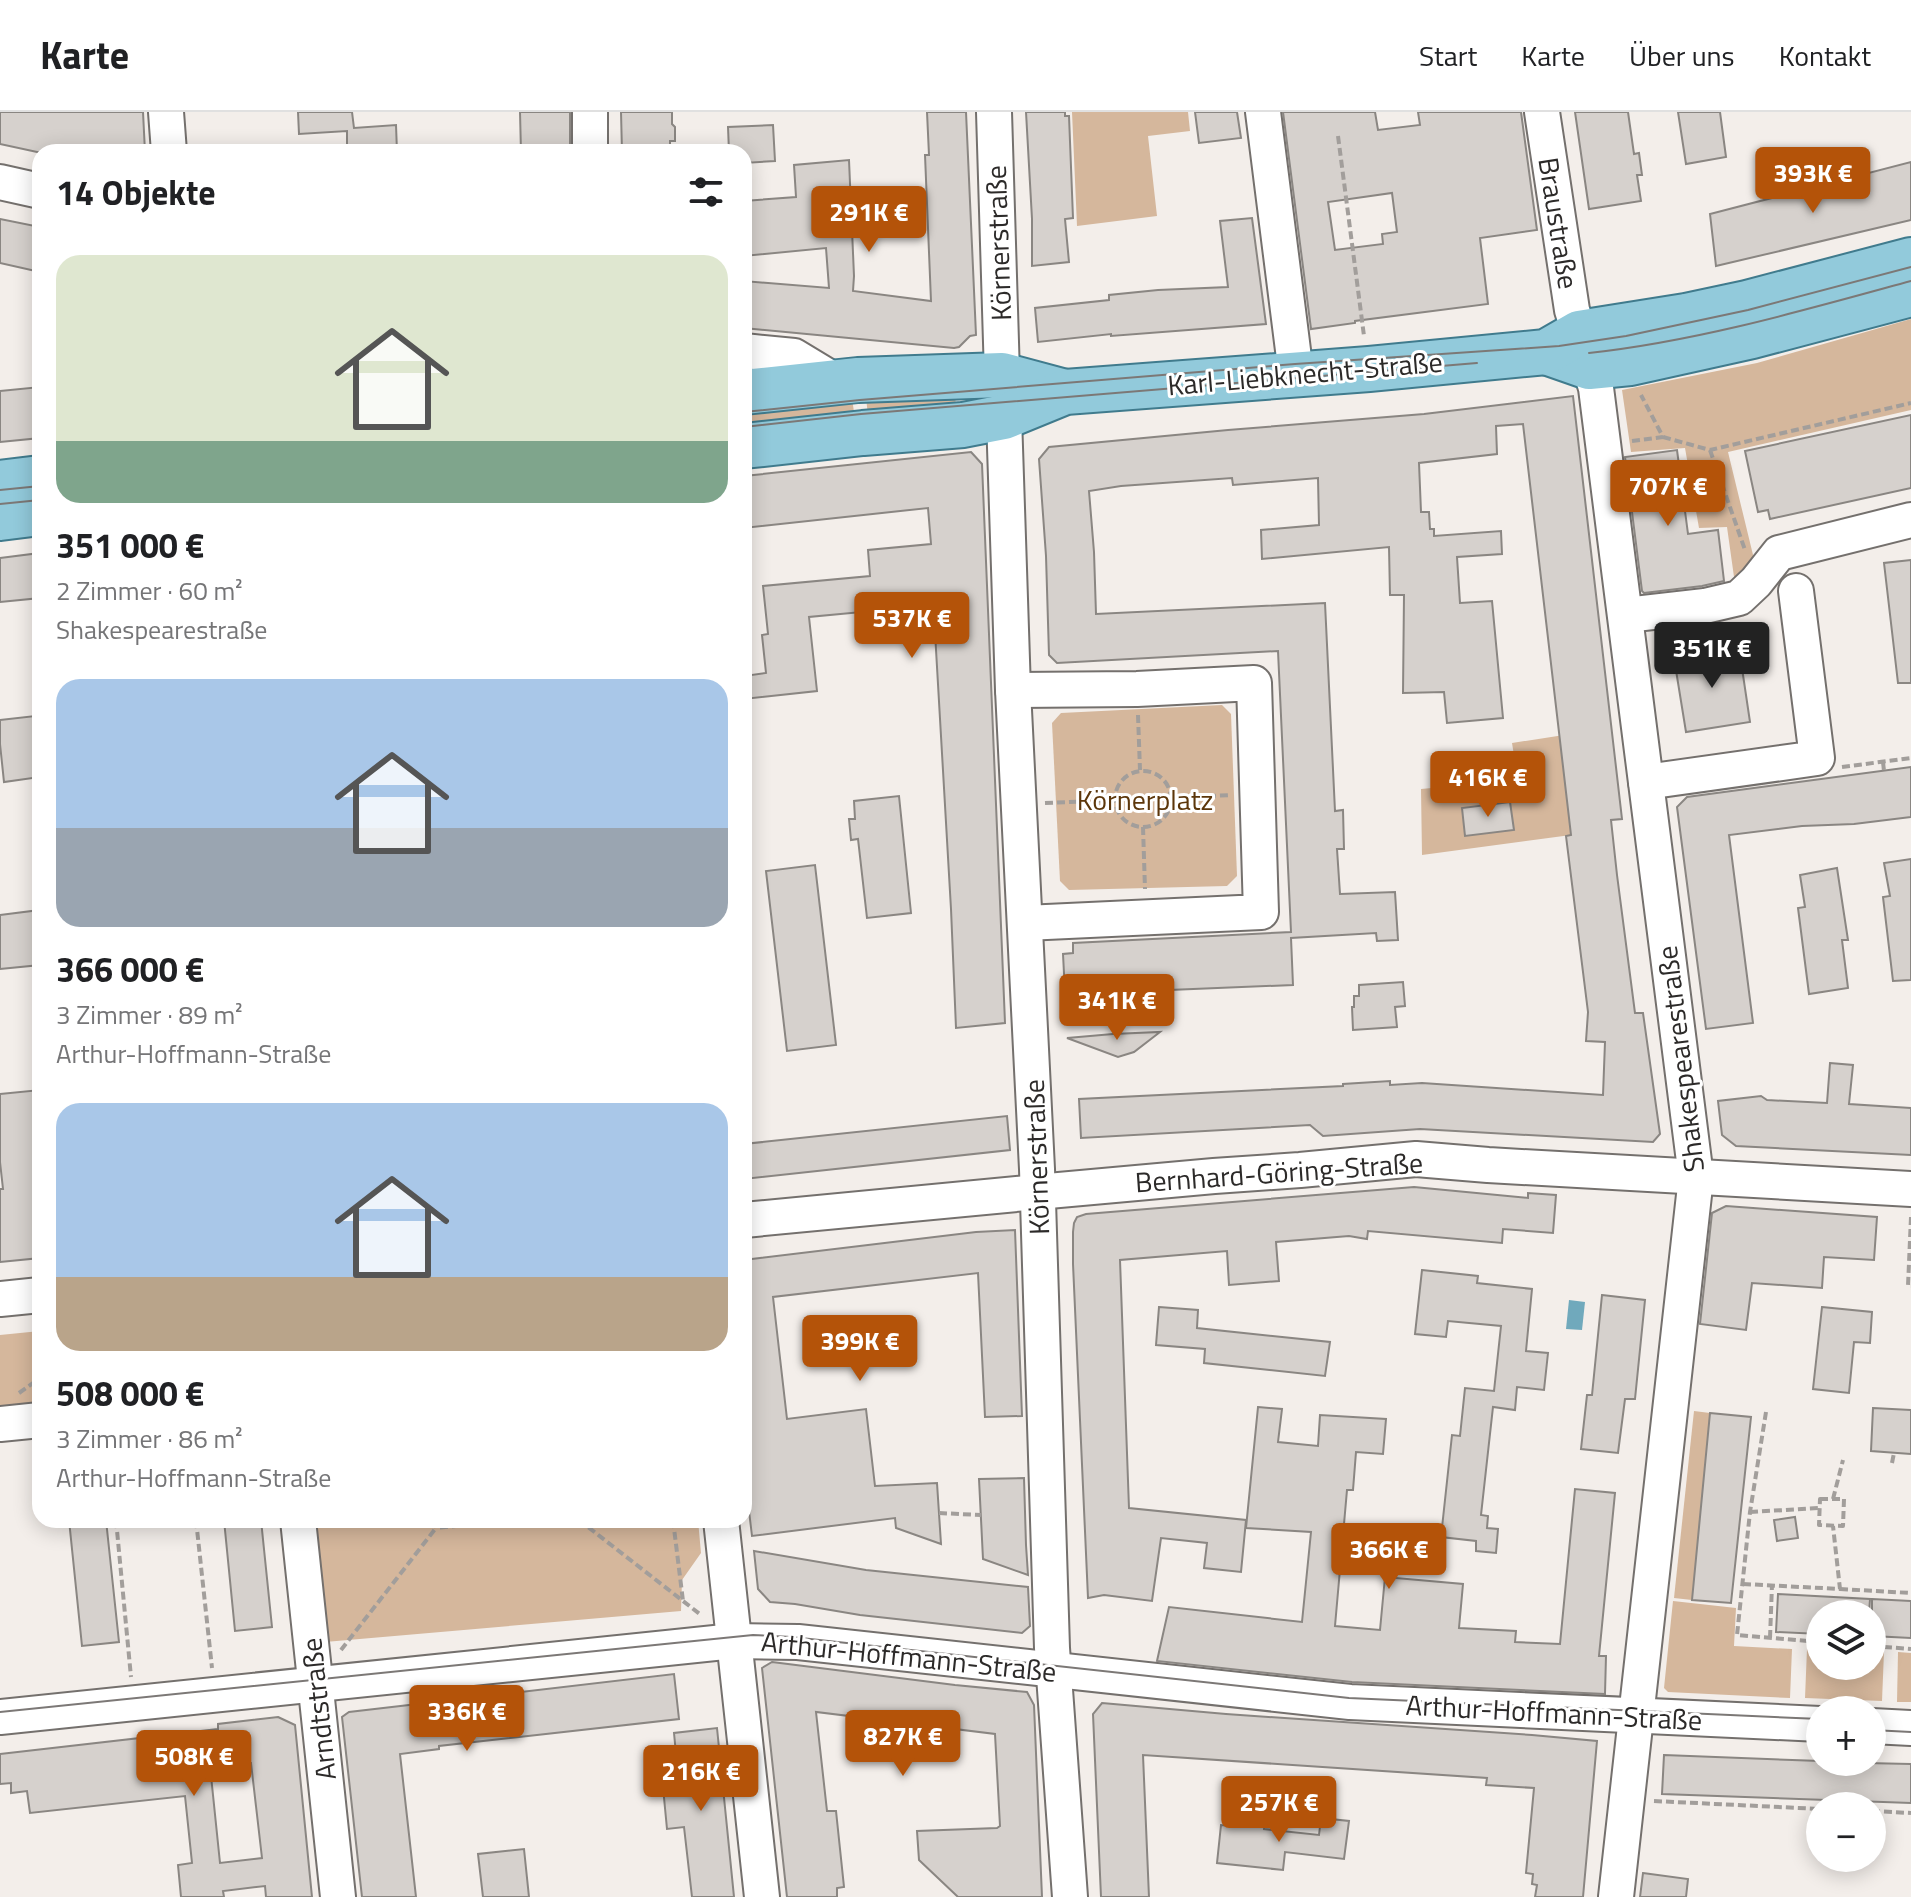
<!DOCTYPE html>
<html lang="de">
<meta charset="utf-8">
<style>
:root{--surface:#fff;--page:#f2f2f2;--text:#202124;--muted:#757577;--line:#e0e0e0;--accent:#b45309}
body{margin:0;font-family:"Titillium Web",sans-serif;background:var(--page);color:var(--text);height:100vh;display:flex;flex-direction:column;font-size:30px;white-space:nowrap}
*{box-sizing:border-box;margin:0}
p{font-size:26px;color:var(--muted)}
.icon{flex:none;width:44px;height:44px;fill:none;stroke:currentColor;stroke-width:2;stroke-linecap:round;stroke-linejoin:round}
.map{position:relative;flex:1;overflow:hidden}
.sheet{position:absolute;left:32px;top:32px;width:720px;height:1384px;display:flex;flex-direction:column;background:var(--surface);border-radius:24px;box-shadow:0 4px 20px #0003}
.sheet>*{flex:none}
.fabs{position:absolute;left:1806px;top:1488px;display:grid;gap:16px}
.fabs a{display:grid;place-items:center;width:80px;height:80px;border-radius:50%;background:var(--surface);box-shadow:0 4px 20px #0003;font-size:40px}
.price{position:absolute;translate:-50% -68px;padding:0 18px;border-radius:8px;background:var(--accent);color:#fff;font-size:26px;line-height:52px;filter:drop-shadow(0 2px 4px #0008)}
.price::after{content:'';position:absolute;left:50%;top:48px;width:24px;height:18px;margin-left:-12px;background:inherit;clip-path:polygon(0 0,100% 0,50% 100%)}
.price.on{background:#222;color:#fff}
ul{padding:0;list-style:none}
li{display:grid;align-content:center;gap:16px;height:424px;padding:0 24px}
li span{display:grid;place-items:center;height:248px;border-radius:24px;color:#555}
li>.icon{margin-inline-start:auto}
span .icon{width:144px;height:144px;fill:#fffc;stroke-width:1}
li b{font-size:34px}
h2{display:flex;justify-content:space-between;align-items:center;height:96px;padding:0 24px;font-size:34px}
header{display:flex;align-items:center;gap:48px;box-sizing:border-box;height:112px;padding:0 40px;background:var(--surface);border-bottom:2px solid var(--line)}
header strong{font-size:38px}
nav{display:flex;gap:44px;margin-inline-start:auto;font-size:28px}
.map>svg:first-child{display:block}
.green{fill:#d5b79c}
.water{fill:#70a9bc}
.building{fill:#d6d1cd;stroke:#8a8682;stroke-width:2;fill-rule:evenodd}
.lines{fill:none;stroke-linecap:round;stroke-linejoin:round}
.minor-casing{stroke:#74706d;stroke-width:38}
.major-casing{stroke:#407b8d;stroke-width:48}
.path{stroke:#a29e9b;stroke-width:4;stroke-dasharray:8 4;stroke-linecap:butt}
.minor{stroke:#fff;stroke-width:34}
.major{stroke:#92cadb;stroke-width:44}
.tram{stroke:#7c7876;stroke-width:2}
.labels{text-anchor:middle;dominant-baseline:central;stroke-width:6;stroke-linejoin:round;paint-order:stroke}
.street-label{font-size:28px;fill:#2c2a29;stroke:#fff}
.park-label{font-size:28px;fill:#5c360a;stroke:#fff}
</style>
<header>
<strong>Karte</strong>
<nav><a>Start</a><a>Karte</a><a>Über uns</a><a>Kontakt</a></nav>
</header>
<div class="map">
<svg width="1911" height="1785" viewBox="0 0 1911 1785">
<rect width="100%" height="100%" fill="#f3eeea"/>
<g class="green">
<polygon points="1072,0 1188,0 1190,19 1148,24 1157,104 1077,114"/>
<polygon points="1911,207 1911,298 1728,340 1754,447 1735,472 1727,415 1699,416 1685,336 1631,340 1622,278 1757,251"/>
<polygon points="955,281 956,297 868,304 866,285"/>
<polygon points="852,287 855,306 744,318 744,299"/>
<polygon points="1222,593 1231,602 1237,764 1227,774 1069,778 1060,769 1052,611 1061,601"/>
<polygon points="1564,623 1571,723 1422,743 1421,677 1518,668 1512,631"/>
<polygon points="40,1219 40,1301 0,1305 0,1223"/>
<polygon points="1694,1299 1710,1301 1692,1488 1674,1486"/>
<polygon points="313,1408 698,1408 701,1441 682,1468 681,1499 325,1530"/>
<polygon points="1673,1489 1736,1496 1734,1534 1792,1537 1790,1586 1668,1580 1664,1576"/>
<polygon points="1807,1537 1820,1537 1820,1554 1872,1554 1872,1539 1884,1540 1882,1589 1805,1586"/>
<polygon points="1898,1540 1911,1541 1911,1590 1897,1590"/>
</g>
<polygon class="water" points="1569,1188 1585,1190 1582,1218 1566,1217"/>
<g class="building">
<polygon points="0,0 143,0 145,40 37,40 0,32"/>
<polygon points="298,0 352,0 354,16 396,13 397,40 347,40 347,19 299,22"/>
<polygon points="520,0 570,0 570,40 521,40"/>
<polygon points="621,0 672,0 672,12 675,15 675,29 670,29 670,40 622,40"/>
<polygon points="927,0 966,0 976,223 970,224 959,235 954,236 744,216 744,169 829,176 826,136 744,144 744,89 796,85 794,53 849,48 854,164 853,179 931,189 925,43 929,43"/>
<polygon points="1026,0 1065,0 1065,4 1069,4 1073,106 1065,107 1069,150 1032,154 1032,107"/>
<polygon points="1195,0 1237,0 1241,26 1199,31"/>
<path d="M1283 0H1375L1378 18 1420 13 1418 0H1521L1537 118 1480 126 1488 192 1355 209V211L1311 217ZM1392 81 1397 120 1382 122 1383 132 1335 138 1328 90Z"/>
<polygon points="1575,0 1628,0 1634,42 1639,41 1642,63 1637,63 1641,89 1589,97"/>
<polygon points="1678,0 1720,0 1726,45 1686,52"/>
<polygon points="773,13 775,49 744,51 744,40 729,40 728,15"/>
<polygon points="1911,50 1911,108 1716,154 1710,102"/>
<polygon points="1252,106 1266,212 1111,224 1111,222 1038,230 1035,196 1109,188 1109,183 1158,178 1228,175 1220,109"/>
<polygon points="0,107 40,115 40,160 0,151"/>
<polygon points="40,275 40,326 0,330 0,279"/>
<polygon points="1573,284 1622,707 1611,708 1617,763 1635,901 1643,901 1660,1022 1653,1030 1420,1017 1323,1024 1310,1013 1081,1026 1079,987 1343,974 1343,972 1390,969 1390,973 1422,971 1603,983 1605,930 1586,929 1588,900 1566,724 1571,723 1523,312 1496,314 1497,342 1419,351 1421,400 1429,400 1430,417 1434,417 1434,424 1501,419 1502,442 1457,445 1460,491 1492,489 1503,606 1447,611 1444,580 1403,581 1404,483 1390,483 1389,435 1262,447 1261,418 1319,413 1318,366 1233,373 1232,366 1121,374 1089,379 1094,440 1096,502 1325,491 1335,699 1343,698 1344,737 1337,737 1340,782 1395,780 1398,828 1377,829 1376,821 1291,826 1293,873 1121,880 1121,883 1101,885 1101,879 1065,881 1063,842 1073,841 1073,831 1291,820 1278,539 1057,551 1049,543 1046,444 1039,347 1049,335 1228,318 1424,302"/>
<polygon points="1911,303 1911,376 1770,407 1768,398 1758,400 1745,339"/>
<polygon points="1677,338 1688,422 1718,418 1724,469 1702,474 1644,481 1642,479 1625,345"/>
<polygon points="971,340 982,352 1005,911 956,916 951,797 934,503 873,509 872,499 809,505 817,579 744,587 744,564 766,561 762,523 768,522 763,474 870,464 868,438 931,432 928,396 744,416 744,364"/>
<polygon points="40,441 40,486 0,490 0,446"/>
<polygon points="1911,448 1911,571 1898,571 1884,451"/>
<polygon points="1739,536 1750,610 1686,620 1674,546"/>
<polygon points="35,604 40,665 4,670 0,632 0,608"/>
<polygon points="1911,655 1911,705 1854,712 1802,714 1729,723 1753,911 1706,917 1677,695 1687,685"/>
<polygon points="899,684 911,801 867,806 858,727 851,728 849,707 855,707 854,689"/>
<polygon points="1510,690 1514,718 1465,724 1462,696"/>
<polygon points="1911,747 1911,868 1893,869 1883,785 1890,784 1884,751"/>
<polygon points="815,753 836,933 787,939 766,759"/>
<polygon points="1837,756 1848,828 1842,828 1848,876 1809,882 1798,796 1805,795 1800,763"/>
<polygon points="40,798 40,853 0,857 0,803"/>
<polygon points="1403,870 1405,894 1395,895 1397,915 1353,918 1352,895 1354,895 1354,884 1359,884 1359,873"/>
<polygon points="1160,920 1134,940 1118,945 1067,926 1113,922"/>
<polygon points="1830,951 1853,953 1849,992 1911,996 1911,1043 1736,1034 1722,1023 1718,989 1761,984 1767,988 1827,991"/>
<polygon points="40,978 40,1146 0,1150 0,1077 3,1077 0,1050 0,982"/>
<polygon points="1007,1004 1010,1038 744,1067 744,1032"/>
<polygon points="1414,1075 1528,1086 1528,1081 1556,1083 1553,1121 1503,1117 1502,1131 1368,1119 1367,1127 1349,1124 1276,1130 1279,1169 1229,1173 1227,1139 1120,1148 1129,1396 1246,1408 1241,1460 1204,1456 1207,1431 1161,1426 1152,1489 1104,1483 1088,1486 1073,1152 1073,1120 1074,1111 1077,1105 1086,1102"/>
<polygon points="1726,1094 1877,1105 1874,1148 1824,1145 1822,1176 1752,1171 1746,1218 1700,1212 1712,1101"/>
<polygon points="1015,1118 1022,1304 985,1305 978,1161 773,1185 787,1307 866,1297 875,1374 937,1371 941,1432 896,1416 895,1406 752,1424 744,1357 744,1148 976,1120"/>
<polygon points="1422,1158 1478,1164 1477,1171 1532,1177 1526,1239 1548,1241 1544,1278 1517,1275 1515,1298 1493,1295 1481,1403 1488,1404 1487,1416 1498,1417 1496,1441 1476,1439 1476,1429 1441,1425 1452,1323 1460,1324 1465,1276 1494,1279 1501,1214 1448,1209 1446,1225 1415,1222"/>
<polygon points="1602,1183 1645,1188 1635,1287 1625,1287 1618,1341 1581,1337 1587,1283 1592,1283"/>
<polygon points="1159,1195 1198,1198 1197,1216 1330,1230 1325,1264 1204,1251 1205,1237 1156,1233"/>
<polygon points="1822,1195 1872,1200 1870,1231 1854,1230 1849,1281 1813,1277"/>
<polygon points="1258,1295 1282,1297 1278,1330 1318,1334 1320,1303 1386,1307 1383,1342 1356,1340 1353,1378 1347,1378 1335,1514 1380,1518 1385,1465 1463,1472 1459,1516 1516,1519 1515,1530 1560,1532 1575,1377 1615,1381 1599,1544 1606,1544 1605,1582 1352,1570 1157,1549 1169,1495 1302,1510 1311,1420 1246,1416"/>
<polygon points="1873,1296 1911,1298 1911,1342 1871,1339"/>
<polygon points="1710,1301 1751,1305 1731,1491 1692,1488"/>
<polygon points="1024,1366 1026,1433 1028,1463 983,1447 979,1367"/>
<polygon points="1795,1405 1798,1426 1777,1429 1774,1408"/>
<polygon points="69,1408 106,1408 119,1530 82,1534"/>
<polygon points="224,1408 261,1408 272,1515 235,1519"/>
<polygon points="754,1439 866,1458 1028,1475 1030,1514 1022,1521 860,1503 795,1492 770,1490 758,1477"/>
<polygon points="1778,1482 1870,1487 1869,1502 1820,1502 1820,1522 1776,1520"/>
<polygon points="1872,1487 1911,1489 1911,1526 1872,1524"/>
<polygon points="772,1550 955,1573 1027,1580 1034,1593 1042,1785 958,1785 919,1748 917,1719 997,1716 1000,1714 995,1622 816,1600 827,1699 836,1699 844,1775 837,1776 837,1785 787,1785 762,1556"/>
<polygon points="674,1562 679,1607 439,1634 439,1637 400,1642 416,1785 362,1785 342,1605 349,1600"/>
<polygon points="1102,1591 1226,1602 1532,1623 1597,1629 1583,1785 1535,1785 1537,1773 1532,1772 1533,1762 1526,1761 1534,1676 1486,1673 1487,1666 1143,1643 1149,1785 1101,1785 1093,1602"/>
<path d="M278 1605 295 1613 312 1785H266L265 1774 223 1779 224 1785H181L178 1753 192 1751 185 1684 30 1701 27 1679 11 1681V1671L0 1672V1642L218 1617V1612ZM251 1651 262 1746 220 1751 210 1654Z"/>
<polygon points="717,1616 734,1785 692,1785 684,1715 667,1717 663,1675 679,1673 674,1621"/>
<polygon points="1664,1643 1820,1649 1820,1650 1911,1652 1911,1691 1662,1682"/>
<polygon points="1321,1706 1349,1709 1344,1747 1285,1740 1283,1758 1217,1751 1221,1713 1243,1715 1244,1707 1265,1709 1264,1717 1319,1723"/>
<polygon points="524,1737 529,1785 483,1785 478,1742"/>
<polygon points="1643,1761 1688,1767 1686,1785 1640,1785"/>
</g>
<g class="lines">
<defs>
<g id="minor">
<polyline points="166,0 169,40"/>
<polyline points="994,0 1002,263"/>
<polyline points="1263,0 1296,262"/>
<polyline points="1542,0 1572,198 1596,276 1696,1065 1616,1785"/>
<polyline points="590,40 590,0"/>
<polyline points="0,70 40,79"/>
<polyline points="744,239 794,244 837,270"/>
<polyline points="1004,305 1013,578 1037,1057 1052,1536 1070,1785"/>
<polyline points="1626,503 1705,494 1739,486 1756,470 1779,441 1911,408"/>
<polyline points="1013,578 1137,577 1254,571 1261,800 1025,811"/>
<polyline points="1646,670 1817,646 1796,479"/>
<polyline points="744,1108 1037,1080 1214,1064 1300,1058 1416,1047 1488,1053 1911,1077"/>
<polyline points="0,1187 40,1183"/>
<polyline points="0,1312 40,1308"/>
<polyline points="298,1408 338,1785"/>
<polyline points="721,1408 762,1785"/>
<polyline points="0,1605 667,1536 734,1529 798,1530 1350,1590 1820,1612"/>
<polyline points="1872,1614 1911,1616"/>
</g>
<g id="major">
<polyline points="1546,240 1589,255 1630,251 1752,224 1911,182"/>
<polyline points="744,280 858,268 1002,263 1065,280"/>
<polyline points="744,334 863,321 963,313 1004,305 1065,280 1369,257 1546,240 1579,221 1686,204 1747,191 1911,148"/>
<polyline points="0,371 40,366"/>
<polyline points="0,406 40,401"/>
</g>
</defs>
<use href="#minor" class="minor-casing"/>
<use href="#major" class="major-casing"/>
<g class="path">
<polyline points="1338,24 1364,224"/>
<polyline points="1663,325 1710,338 1911,291"/>
<polyline points="1632,329 1663,325 1641,283"/>
<polyline points="1710,338 1745,438"/>
<polyline points="1138,603 1140,658"/>
<polyline points="1883,650 1884,659"/>
<polyline points="1842,655 1911,646"/>
<circle cx="1143" cy="687" r="28"/>
<polyline points="1172,686 1231,683"/>
<polyline points="1045,691 1115,688"/>
<polyline points="1143,715 1145,777"/>
<polyline points="1911,1105 1908,1174 1911,1174"/>
<polyline points="19,1281 40,1266"/>
<polyline points="1766,1300 1750,1400 1737,1523 1820,1530"/>
<polyline points="1892,1351 1894,1341"/>
<polygon points="1820,1387 1844,1387 1843,1414 1819,1413"/>
<polyline points="1833,1387 1843,1348"/>
<polyline points="1750,1400 1819,1396"/>
<polyline points="939,1401 981,1403"/>
<polyline points="116,1408 131,1565"/>
<polyline points="196,1408 212,1556"/>
<polyline points="435,1408 436,1416 515,1408"/>
<polyline points="579,1408 701,1503"/>
<polyline points="673,1408 683,1489"/>
<polyline points="1743,1472 1840,1477 1833,1414"/>
<polyline points="1840,1477 1911,1481"/>
<polyline points="1770,1526 1772,1473"/>
<polyline points="1872,1534 1911,1537"/>
<polyline points="341,1538 436,1416"/>
<polyline points="1654,1689 1820,1697"/>
<polyline points="1872,1699 1911,1701"/>
</g>
<use href="#minor" class="minor"/>
<use href="#major" class="major"/>
<g class="tram">
<path d="M1589 241C1698 229 1805 198 1911 169"/>
<polyline points="744,300 860,288 1295,252 1559,234 1626,224 1748,198 1911,155"/>
<polyline points="744,315 861,302 1477,251"/>
<polyline points="0,378 40,374"/>
<polyline points="0,392 40,388"/>
<polyline points="0,1600 753,1523 792,1525 1349,1586 1820,1607"/>
<polyline points="1872,1618 1911,1620"/>
</g>
</g>
<g class="labels">
<g class="street-label">
<text transform="translate(1559 111) rotate(81)">Braustraße</text>
<text transform="translate(998 131) rotate(-92)">Körnerstraße</text>
<text transform="translate(1305 261) rotate(-5)">Karl-Liebknecht-Straße</text>
<text transform="translate(1680 947) rotate(-97)">Shakespearestraße</text>
<text transform="translate(1036 1045) rotate(-92)">Körnerstraße</text>
<text transform="translate(1279 1060) rotate(-4)">Bernhard-Göring-Straße</text>
<text transform="translate(909 1544) rotate(6)">Arthur-Hoffmann-Straße</text>
<text transform="translate(318 1597) rotate(-96)">Arndtstraße</text>
<text transform="translate(1554 1600) rotate(3)">Arthur-Hoffmann-Straße</text>
</g>
<g class="park-label">
<text x="1145" y="687">Körnerplatz</text>
</g>
</g>
</svg>
<div class="fabs">
<a><svg class="icon" aria-label="layers" viewBox="0 0 24 24"><path d="M12 4l9 5-9 5-9-5zM3 14l9 5 9-5"/></svg></a>
<a>+</a>
<a>−</a>
</div>
<b class="price" style="left:1813px;top:103px">393K €</b>
<b class="price" style="left:869px;top:142px">291K €</b>
<b class="price" style="left:1668px;top:416px">707K €</b>
<b class="price" style="left:912px;top:548px">537K €</b>
<b class="price on" style="left:1712px;top:578px">351K €</b>
<b class="price" style="left:1488px;top:707px">416K €</b>
<b class="price" style="left:1117px;top:930px">341K €</b>
<b class="price" style="left:860px;top:1271px">399K €</b>
<b class="price" style="left:1389px;top:1479px">366K €</b>
<b class="price" style="left:467px;top:1641px">336K €</b>
<b class="price" style="left:903px;top:1666px">827K €</b>
<b class="price" style="left:194px;top:1686px">508K €</b>
<b class="price" style="left:701px;top:1701px">216K €</b>
<b class="price" style="left:1279px;top:1732px">257K €</b>
<section class="sheet">
<h2>14 Objekte<svg class="icon" aria-label="filters" viewBox="0 0 24 24"><path d="M4 7h16M4 17h16"/><circle cx="9" cy="7" r="2"/><circle cx="15" cy="17" r="2"/></svg></h2>
<ul>
<li><span style="background:linear-gradient(#dfe7d0 75%,#7fa58c 0)"><svg class="icon" aria-label="home" viewBox="0 0 24 24"><path d="M3 11l9-7 9 7M6 9v11h12V9"/></svg></span><div><b>351 000 €</b><p>2 Zimmer · 60 m²</p><p>Shakespearestraße</p></div></li>
<li><span style="background:linear-gradient(#a9c7e8 60%,#9aa5b1 0)"><svg class="icon" aria-label="home" viewBox="0 0 24 24"><path d="M3 11l9-7 9 7M6 9v11h12V9"/></svg></span><div><b>366 000 €</b><p>3 Zimmer · 89 m²</p><p>Arthur-Hoffmann-Straße</p></div></li>
<li><span style="background:linear-gradient(#a9c7e8 70%,#b9a48a 0)"><svg class="icon" aria-label="home" viewBox="0 0 24 24"><path d="M3 11l9-7 9 7M6 9v11h12V9"/></svg></span><div><b>508 000 €</b><p>3 Zimmer · 86 m²</p><p>Arthur-Hoffmann-Straße</p></div></li>
</ul>
</section>
</div>
